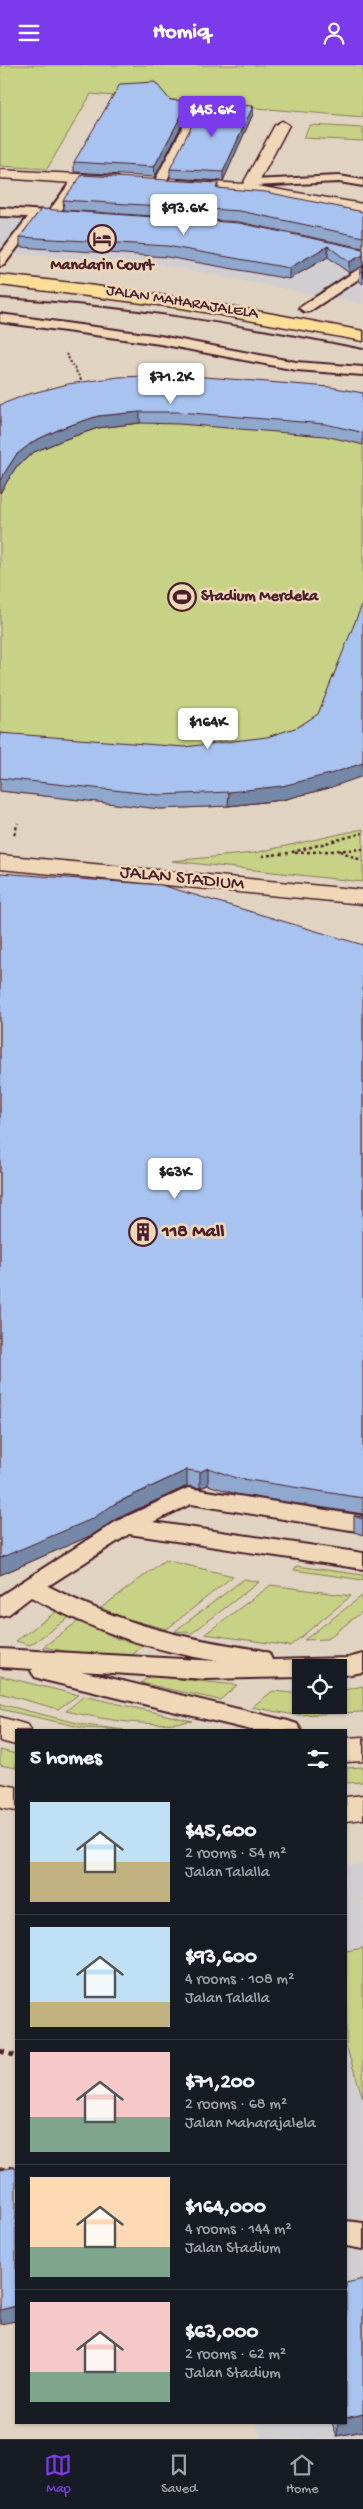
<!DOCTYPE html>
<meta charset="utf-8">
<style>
:root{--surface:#171b24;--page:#20242c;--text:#f1f3f6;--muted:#9ea1a6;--line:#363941;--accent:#7c3aed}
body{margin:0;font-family:"Gochi Hand",sans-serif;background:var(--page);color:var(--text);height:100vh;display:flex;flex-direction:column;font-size:19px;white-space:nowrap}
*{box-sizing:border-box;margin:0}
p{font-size:16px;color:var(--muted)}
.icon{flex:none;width:28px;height:28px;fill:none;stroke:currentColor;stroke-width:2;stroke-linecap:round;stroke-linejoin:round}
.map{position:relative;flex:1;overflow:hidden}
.side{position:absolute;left:15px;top:1664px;width:332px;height:695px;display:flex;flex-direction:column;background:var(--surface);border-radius:0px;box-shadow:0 1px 4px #0004}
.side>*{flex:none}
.fabs{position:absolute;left:292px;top:1594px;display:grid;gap:10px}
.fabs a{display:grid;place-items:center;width:55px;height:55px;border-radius:0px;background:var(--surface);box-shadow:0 1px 4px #0004;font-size:25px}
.price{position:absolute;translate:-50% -42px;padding:0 11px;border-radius:5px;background:#fff;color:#222;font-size:16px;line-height:32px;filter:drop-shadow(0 1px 2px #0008)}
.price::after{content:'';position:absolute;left:50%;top:30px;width:15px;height:11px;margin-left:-8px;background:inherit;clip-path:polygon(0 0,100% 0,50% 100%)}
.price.current{background:var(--accent);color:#fff}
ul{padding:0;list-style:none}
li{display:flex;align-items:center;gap:15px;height:125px;padding:0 15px}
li+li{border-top:1px solid var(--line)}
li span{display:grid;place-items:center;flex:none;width:140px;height:100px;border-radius:0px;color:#555}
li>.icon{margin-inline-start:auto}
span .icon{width:60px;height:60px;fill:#fffc;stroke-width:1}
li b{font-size:21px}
h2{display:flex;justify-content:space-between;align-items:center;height:60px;padding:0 15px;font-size:21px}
header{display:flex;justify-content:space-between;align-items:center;height:65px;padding:0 15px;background:var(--accent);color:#fff;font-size:22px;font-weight:700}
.tab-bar{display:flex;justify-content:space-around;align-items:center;height:70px;border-top:1px solid var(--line);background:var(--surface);font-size:14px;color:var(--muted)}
.tab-bar a{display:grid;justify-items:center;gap:2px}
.tab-bar .current{color:var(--accent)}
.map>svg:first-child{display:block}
.built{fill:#d0ced0}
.green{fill:#c7d286;stroke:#887858}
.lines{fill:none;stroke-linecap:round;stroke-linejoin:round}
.service-casing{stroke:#4a1f2b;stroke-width:4}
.minor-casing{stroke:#4a1f2b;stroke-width:3}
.tertiary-casing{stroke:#4a1f2b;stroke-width:3}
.trunk-casing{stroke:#4a1f2b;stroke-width:3}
.path-far2{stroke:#4a1f2b;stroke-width:2;stroke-dasharray:2 2;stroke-linecap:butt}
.path-far1{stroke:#4a1f2b;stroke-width:2.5;stroke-dasharray:3 3;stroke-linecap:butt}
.path{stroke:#4a1f2b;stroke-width:4.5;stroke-dasharray:5 5;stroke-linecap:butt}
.service{fill:#efd7b7;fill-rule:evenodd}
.minor{fill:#efd7b7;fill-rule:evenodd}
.tertiary{fill:#efd7b7;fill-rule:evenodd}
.trunk{fill:#fcde96;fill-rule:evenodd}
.rail{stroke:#4a1f2b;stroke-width:2}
.wall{fill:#90a8ce;stroke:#4a1f2b}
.shaded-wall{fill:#7688a7;stroke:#4a1f2b}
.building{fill:#a8c3ef;stroke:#4a1f2b}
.labels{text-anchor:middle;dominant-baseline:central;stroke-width:5;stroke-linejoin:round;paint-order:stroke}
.far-poi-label{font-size:16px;font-weight:bold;fill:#4a1f2b;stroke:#efd7b7}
.far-street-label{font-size:16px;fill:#4a1f2b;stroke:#efd7b7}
.street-label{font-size:19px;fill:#4a1f2b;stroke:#efd7b7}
.poi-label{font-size:19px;font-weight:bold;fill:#4a1f2b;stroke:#efd7b7;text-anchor:start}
</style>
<header><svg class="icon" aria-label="menu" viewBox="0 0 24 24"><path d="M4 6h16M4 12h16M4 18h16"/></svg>Homiq<svg class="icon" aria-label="person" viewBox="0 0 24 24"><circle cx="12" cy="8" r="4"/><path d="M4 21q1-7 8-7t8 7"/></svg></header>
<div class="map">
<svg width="363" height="2374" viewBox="0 0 363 2374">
<rect width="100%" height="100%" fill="#e1d3c2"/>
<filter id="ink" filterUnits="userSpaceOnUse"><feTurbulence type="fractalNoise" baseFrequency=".02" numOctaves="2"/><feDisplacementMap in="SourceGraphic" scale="10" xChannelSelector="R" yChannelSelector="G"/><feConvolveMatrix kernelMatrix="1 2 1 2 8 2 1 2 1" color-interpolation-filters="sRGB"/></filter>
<g filter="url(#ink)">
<g class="built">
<polygon points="0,151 239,165 363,191 363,239 157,199 0,188"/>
<polygon points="363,1799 363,2374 261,2374 257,2358 346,2358 346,1800"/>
</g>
<g class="green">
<polygon points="0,0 363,0 363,52 91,29 47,104 0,101"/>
<polygon points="310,60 363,63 363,76 303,73"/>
<polygon points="363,340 363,711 282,735 228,741 160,744 0,726 0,352"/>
<polygon points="363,764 363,817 172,796 254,788"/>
<polygon points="165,1495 233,1511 167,1564 123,1553 101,1543"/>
<polygon points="296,1501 363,1510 363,1515 294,1505"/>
<polygon points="244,1514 259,1517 192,1568 175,1566"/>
<polygon points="271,1520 351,1531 290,1581 205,1569"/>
<polygon points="362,1531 363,1546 327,1574 304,1575"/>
<polygon points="60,1544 74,1549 30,1580 16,1576"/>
<polygon points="80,1555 118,1574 144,1580 132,1590 76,1588 43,1582"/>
<polygon points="0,1611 78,1630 58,1644 0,1628"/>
<polygon points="150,1611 237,1620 220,1635 141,1618"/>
<polygon points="363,1621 363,1647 295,1650 252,1642 273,1626 301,1629 301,1640 339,1640 339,1626"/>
<path d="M84 1631 192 1656C149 1663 108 1655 66 1646Z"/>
<polygon points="0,1639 85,1660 124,1665 84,1663 0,1644"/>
<polygon points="0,1685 16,1689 16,1703 0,1700"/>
<polygon points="363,1702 363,1717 346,1718 346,1703"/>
<polygon points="363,1883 363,2033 346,1981 346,1886"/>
</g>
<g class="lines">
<defs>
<g id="service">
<polygon points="198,40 203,43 165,119 163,121 155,121 153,119 193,43"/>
<polygon points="78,111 84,114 60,147 69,148 69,154 40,153 4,200 0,201 0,189 28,152 0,151 0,143 49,146 74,112"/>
<polygon points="339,111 363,115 363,121 339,117 252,121 246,118 252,115"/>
<polygon points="363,201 363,211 310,246 305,247 299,243"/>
<polygon points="0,249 160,271 296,297 363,302 363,310 296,305 160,279 0,257"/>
<path d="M188 1423 363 1451V1467L191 1439 153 1457 363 1488V1504L129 1469 48 1521C121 1559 180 1573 260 1585L269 1588 272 1595 348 1593 363 1589V1607L339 1611V1602H301V1612L206 1614 81 1606 288 1656 297 1659 301 1665H251L44 1615 35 1612 31 1606 33 1604 0 1602V1584L218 1596C152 1586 90 1564 31 1532L9 1549 0 1551V1531L117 1456Z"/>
<polygon points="346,2156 363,2158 363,2184 346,2181"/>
</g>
<g id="minor">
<polygon points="282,56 289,60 257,121 363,139 363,149 283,133 179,125 171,120 179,115 243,119 275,60"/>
<polygon points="0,105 116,111 124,116 116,121 0,113"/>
<polygon points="0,790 363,825 363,839 0,804"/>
</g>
<g id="tertiary">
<polygon points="0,1652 28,1660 31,1665 16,1665 16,1680 0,1676"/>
<polygon points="363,1672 363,1696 346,1697 346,1673"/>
<polygon points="0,1719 16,1722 16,1746 0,1743"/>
<polygon points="363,1730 363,1754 346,1756 346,1732"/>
</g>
<path id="trunk" d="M0 210C122 222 243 242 363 266V276L182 243 0 220Z"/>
</defs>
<use href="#service" class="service-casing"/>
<use href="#minor" class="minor-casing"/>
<use href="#tertiary" class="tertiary-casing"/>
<use href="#trunk" class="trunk-casing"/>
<polyline class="path-far2" points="66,289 84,320"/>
<g class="path-far1">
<polyline points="14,770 18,758"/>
<polyline points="340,786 363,796"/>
<polyline points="295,788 363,784"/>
<polyline points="262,791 289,788 363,768"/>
</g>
<g class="path">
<polyline points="0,1986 16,1991"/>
<polyline points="0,2105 16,2102"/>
</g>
<use href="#service" class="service"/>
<use href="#minor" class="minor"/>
<use href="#tertiary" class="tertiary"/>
<use href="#trunk" class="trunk"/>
<path class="rail" d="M0 233C123 240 243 260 363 284"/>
</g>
<g class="wall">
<polygon points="170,35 189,36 189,46 155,112 74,107 74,97"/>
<polygon points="253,41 253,49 223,116 170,113 170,104"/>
<polygon points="218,118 218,123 363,147 363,183 239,157 64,145 63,135"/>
<polygon points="41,144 363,184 363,201 349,208 328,192 289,214 167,192 20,182 20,172"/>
<polygon points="363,202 363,219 359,216 360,205"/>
<polygon points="363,328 363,380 356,378 325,371 179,359 140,358 98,363 63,375 34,387 16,402 0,428 0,340"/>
<polygon points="0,668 329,723 282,735 228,741 160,744 0,726"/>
<polygon points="0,808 363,880 363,1449 236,1429 208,1420 200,1423 187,1421 116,1454 92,1470 0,1510"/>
<polygon points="354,1451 363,1452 363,1470 354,1467"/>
<polygon points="363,2214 363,2366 337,2371 332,2358 346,2358"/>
</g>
<g class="shaded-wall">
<polygon points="189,36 189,46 155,112 154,102"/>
<polygon points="253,41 253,49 223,116 223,107"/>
<polygon points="328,181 328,192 289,214 289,203"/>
<polygon points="363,190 363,201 349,208 349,197"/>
<polygon points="140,347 140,358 98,363 63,375 34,387 16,402 0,428 0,415 16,390 34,376 62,363 98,351"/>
<polygon points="363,698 363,711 329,723 282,735 228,741 229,727"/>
<polygon points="208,1403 208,1420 200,1423 200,1407"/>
<polygon points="187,1405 187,1421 116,1454 92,1470 0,1510 0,1493"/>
<polygon points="16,2241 16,2256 0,2259 0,2245"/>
<polygon points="363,2349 363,2366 337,2371 338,2358 346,2358 346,2353"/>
</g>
<g class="building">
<polygon points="155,17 170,35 189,36 154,102 74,97 120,19"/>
<polygon points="203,38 253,41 223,107 170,104"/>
<polygon points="82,110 218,118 216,123 266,127 363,147 363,172 240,146 63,135"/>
<polygon points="41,144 239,158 363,184 363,190 349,197 328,181 289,203 167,181 20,172"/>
<polygon points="363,202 363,207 360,205"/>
<polygon points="180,310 330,322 363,328 363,368 356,366 325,359 179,347 140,347 98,351 62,363 34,376 16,390 0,415 0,340 25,330 68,319 119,312"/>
<polygon points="363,537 363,698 330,709 282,721 229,727 160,730 0,713 0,668 184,682 267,672 298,662 318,649"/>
<polygon points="0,808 161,820 363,880 363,1433 236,1413 208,1403 200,1407 187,1405 116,1438 92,1454 0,1493"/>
<polygon points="354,1451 363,1452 363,1454"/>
<polygon points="16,2102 16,2241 0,2245 0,2105"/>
<polygon points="363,2214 363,2349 346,2353 346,2218"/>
</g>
</g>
<defs>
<symbol id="hotel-ring" viewBox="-11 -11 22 22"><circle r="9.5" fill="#efd7b7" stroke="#4a1f2b" stroke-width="1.5"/><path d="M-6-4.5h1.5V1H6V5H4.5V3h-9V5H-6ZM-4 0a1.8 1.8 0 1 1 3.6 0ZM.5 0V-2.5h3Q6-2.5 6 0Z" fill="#4a1f2b"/></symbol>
<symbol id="stadium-ring" viewBox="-11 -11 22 22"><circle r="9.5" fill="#efd7b7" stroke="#4a1f2b" stroke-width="1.5"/><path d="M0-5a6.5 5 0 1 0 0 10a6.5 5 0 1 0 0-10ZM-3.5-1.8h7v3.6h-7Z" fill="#4a1f2b"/></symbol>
<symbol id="building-ring" viewBox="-11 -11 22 22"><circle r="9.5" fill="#efd7b7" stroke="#4a1f2b" stroke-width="1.5"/><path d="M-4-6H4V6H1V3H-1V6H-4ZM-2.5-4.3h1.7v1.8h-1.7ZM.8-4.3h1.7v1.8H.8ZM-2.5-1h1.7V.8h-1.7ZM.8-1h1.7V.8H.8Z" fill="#4a1f2b"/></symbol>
</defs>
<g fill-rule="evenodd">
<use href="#hotel-ring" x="86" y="158" width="32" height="32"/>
<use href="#stadium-ring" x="166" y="516" width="32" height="32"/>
<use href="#building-ring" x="127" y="1151" width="32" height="32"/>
</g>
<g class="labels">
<g class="far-poi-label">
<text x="102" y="201">Mandarin Court</text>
<text x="201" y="532" text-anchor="start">Stadium Merdeka</text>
</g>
<g class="far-street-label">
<text transform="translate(182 238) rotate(9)">JALAN MAHARAJALELA</text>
</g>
<g class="street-label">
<text transform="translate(182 814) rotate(6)">JALAN STADIUM</text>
</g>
<g class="poi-label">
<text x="162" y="1167">118 Mall</text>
</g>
</g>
</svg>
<div class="fabs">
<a><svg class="icon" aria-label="locate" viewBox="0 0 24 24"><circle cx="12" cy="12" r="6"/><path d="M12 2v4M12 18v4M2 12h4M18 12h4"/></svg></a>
</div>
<b class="price current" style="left:212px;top:73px">$45.6K</b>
<b class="price" style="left:184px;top:171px">$93.6K</b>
<b class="price" style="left:171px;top:340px">$71.2K</b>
<b class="price" style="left:208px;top:685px">$164K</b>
<b class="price" style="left:175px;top:1135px">$63K</b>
<section class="side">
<h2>5 homes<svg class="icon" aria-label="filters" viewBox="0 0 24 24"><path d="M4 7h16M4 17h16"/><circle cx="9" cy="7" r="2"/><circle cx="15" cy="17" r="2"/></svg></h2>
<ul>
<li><span style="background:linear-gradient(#bfe0f5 60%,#c2b280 0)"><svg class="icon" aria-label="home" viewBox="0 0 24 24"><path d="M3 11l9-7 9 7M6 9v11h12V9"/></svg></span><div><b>$45,600</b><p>2 rooms · 54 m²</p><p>Jalan Talalla</p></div></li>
<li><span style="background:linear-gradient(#bfe0f5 75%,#c2b280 0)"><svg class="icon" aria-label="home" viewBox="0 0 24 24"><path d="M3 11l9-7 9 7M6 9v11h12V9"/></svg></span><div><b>$93,600</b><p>4 rooms · 108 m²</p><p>Jalan Talalla</p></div></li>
<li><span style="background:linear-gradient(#f6c9c9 65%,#7fa58c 0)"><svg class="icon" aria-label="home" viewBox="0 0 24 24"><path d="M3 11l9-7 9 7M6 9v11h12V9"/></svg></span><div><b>$71,200</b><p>2 rooms · 68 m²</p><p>Jalan Maharajalela</p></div></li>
<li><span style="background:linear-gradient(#ffd9b3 70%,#7fa58c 0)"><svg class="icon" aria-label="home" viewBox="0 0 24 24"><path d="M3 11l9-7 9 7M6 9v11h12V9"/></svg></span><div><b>$164,000</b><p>4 rooms · 144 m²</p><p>Jalan Stadium</p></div></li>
<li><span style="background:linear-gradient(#f6c9c9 70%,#7fa58c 0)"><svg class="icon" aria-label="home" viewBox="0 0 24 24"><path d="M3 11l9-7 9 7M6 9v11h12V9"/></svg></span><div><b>$63,000</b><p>2 rooms · 62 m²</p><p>Jalan Stadium</p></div></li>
</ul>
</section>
</div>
<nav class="tab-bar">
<a class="current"><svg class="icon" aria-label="map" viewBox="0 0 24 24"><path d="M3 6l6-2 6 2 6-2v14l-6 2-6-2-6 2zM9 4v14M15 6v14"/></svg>Map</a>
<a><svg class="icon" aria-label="saved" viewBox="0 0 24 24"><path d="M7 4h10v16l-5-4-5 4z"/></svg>Saved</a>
<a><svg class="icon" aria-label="home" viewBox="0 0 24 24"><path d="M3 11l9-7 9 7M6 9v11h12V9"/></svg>Home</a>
</nav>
